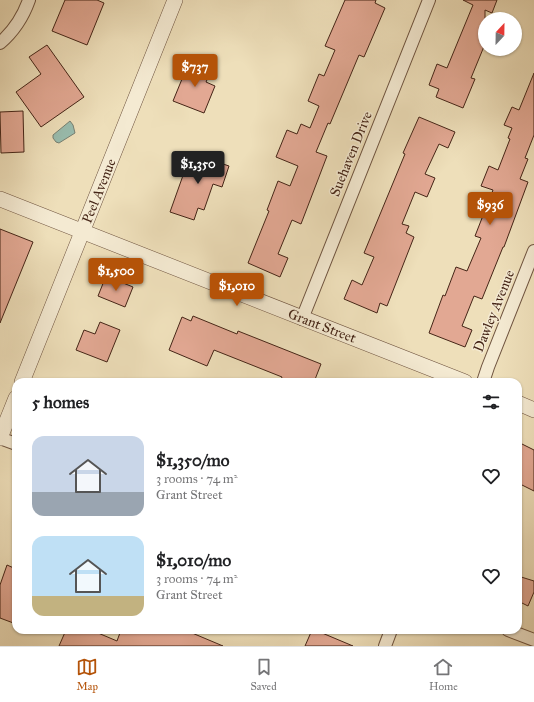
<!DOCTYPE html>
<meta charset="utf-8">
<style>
:root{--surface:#fff;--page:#f6f6f6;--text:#202124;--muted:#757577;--line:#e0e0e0;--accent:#b45309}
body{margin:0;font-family:"IM FELL Great Primer",serif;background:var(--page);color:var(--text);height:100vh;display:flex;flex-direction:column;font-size:15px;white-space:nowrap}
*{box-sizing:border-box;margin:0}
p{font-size:13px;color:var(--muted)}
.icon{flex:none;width:22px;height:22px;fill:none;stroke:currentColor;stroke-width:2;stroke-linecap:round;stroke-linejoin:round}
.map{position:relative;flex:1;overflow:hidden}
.side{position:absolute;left:12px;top:378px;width:510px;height:256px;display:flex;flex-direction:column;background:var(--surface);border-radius:12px;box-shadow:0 1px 3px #0004}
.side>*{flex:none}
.needle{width:26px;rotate:22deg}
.controls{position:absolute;left:478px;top:12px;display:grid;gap:8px}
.controls a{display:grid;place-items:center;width:44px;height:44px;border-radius:50%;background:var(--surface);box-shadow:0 1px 3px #0004;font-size:20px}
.price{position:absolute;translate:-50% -34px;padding:0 9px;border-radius:4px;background:var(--accent);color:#fff;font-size:13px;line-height:26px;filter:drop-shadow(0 1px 2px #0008)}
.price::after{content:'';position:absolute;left:50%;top:24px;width:12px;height:9px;margin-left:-6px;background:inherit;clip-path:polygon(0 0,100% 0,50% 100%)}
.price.current{background:#222;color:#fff}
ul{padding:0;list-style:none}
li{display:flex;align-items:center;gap:12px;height:100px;padding:0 20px}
li span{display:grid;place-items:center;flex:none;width:112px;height:80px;border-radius:12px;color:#555}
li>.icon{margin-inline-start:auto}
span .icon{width:48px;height:48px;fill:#fffc;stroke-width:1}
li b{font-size:17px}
h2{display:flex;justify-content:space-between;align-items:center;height:48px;padding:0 20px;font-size:17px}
.menu{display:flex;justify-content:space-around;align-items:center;height:56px;border-top:1px solid var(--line);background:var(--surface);font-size:11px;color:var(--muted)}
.menu a{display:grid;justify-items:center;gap:2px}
.menu .current{color:var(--accent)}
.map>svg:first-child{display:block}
.water{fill:#99bdaf;stroke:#778072}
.building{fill:#e2a893;stroke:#452517}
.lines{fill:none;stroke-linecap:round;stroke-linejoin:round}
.minor-casing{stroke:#6f5440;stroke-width:14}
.tertiary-casing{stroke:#6f5440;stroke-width:16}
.minor{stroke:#f4ead2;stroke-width:12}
.tertiary{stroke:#f4ead2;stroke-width:15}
.labels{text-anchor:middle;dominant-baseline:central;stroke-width:3;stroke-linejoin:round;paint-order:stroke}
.street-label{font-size:14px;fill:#452517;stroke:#f4ead2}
</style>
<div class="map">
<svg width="534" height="646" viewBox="0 0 534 646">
<rect width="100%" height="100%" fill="#eedfba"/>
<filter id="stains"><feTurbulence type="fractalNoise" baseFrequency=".005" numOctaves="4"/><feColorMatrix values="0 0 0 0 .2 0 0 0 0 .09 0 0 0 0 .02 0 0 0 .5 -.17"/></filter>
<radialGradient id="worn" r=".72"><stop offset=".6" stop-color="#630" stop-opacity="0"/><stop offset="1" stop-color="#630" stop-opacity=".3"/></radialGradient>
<polygon class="water" points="70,121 73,125 75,133 59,143 56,142 53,138 53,135"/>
<g class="building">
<polygon points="65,0 97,0 104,3 87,45 52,31"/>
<polygon points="345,0 376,0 375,3 385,8 364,57 359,55 330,124 328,123 316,152 327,156 301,224 292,220 278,254 288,258 280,277 248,263 269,211 267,210 278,181 290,186 298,166 276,157 287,130 297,134 301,124 310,128 319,106 308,101 319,74 324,76 335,50 325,46"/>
<polygon points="463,0 497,0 492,13 485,10 485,44 471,78 475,79 463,108 436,97 439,89 429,85 437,64 447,68 473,5"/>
<polygon points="47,45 84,97 41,127 16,92 41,74 29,57"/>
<polygon points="189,62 211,71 206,82 215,86 204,113 173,101"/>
<polygon points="534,73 534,135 525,158 528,159 520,179 528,182 504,247 503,247 482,299 474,296 462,326 472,330 465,347 429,333 443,295 445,296 456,267 467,271 481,238 475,236 493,190 481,186 489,166 498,170 510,139 508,138 512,128 504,125 512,107 519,110"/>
<polygon points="23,111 24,152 1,153 0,112"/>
<polygon points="419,117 455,132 448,148 439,144 425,174 435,178 427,197 415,192 402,224 409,226 406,233 414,237 387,306 380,303 377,313 344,299 352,280 362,285 374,257 364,253 405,154 403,153"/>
<polygon points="191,153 229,166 222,187 213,184 204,210 198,208 194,220 170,212"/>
<polygon points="0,229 33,242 0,323"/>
<polygon points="106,276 133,287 125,307 98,296"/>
<polygon points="193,316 237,334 238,331 321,364 314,382 302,379 300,382 280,382 282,377 214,350 207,366 169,350 182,317 191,321"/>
<polygon points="100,322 120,330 107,362 76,350 84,330 95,334"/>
<polygon points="518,442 534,450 534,491 518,483"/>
<polygon points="7,565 16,569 16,624 0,618 0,585"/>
<polygon points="518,576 534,581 534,592 528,606 518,601"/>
<polygon points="66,630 91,630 117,641 121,630 185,630 223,646 59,646"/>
<polygon points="312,630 315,630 353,646 305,646"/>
</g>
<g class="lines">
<defs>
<g id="minor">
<path d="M0 43C14 31 23 17 29 0"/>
<polyline points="302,319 429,0"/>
<polyline points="483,382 488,367 534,251"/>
<polyline points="0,438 16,444"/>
<polyline points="508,630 534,640"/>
<polyline points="385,646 391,630"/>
</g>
<g id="tertiary">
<polyline points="0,199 465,382"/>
<polyline points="22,382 175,0"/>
<polyline points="518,403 534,410"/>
<polyline points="0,438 16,398"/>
</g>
</defs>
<use href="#minor" class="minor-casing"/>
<use href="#tertiary" class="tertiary-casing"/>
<use href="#minor" class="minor"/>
<use href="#tertiary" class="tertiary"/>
</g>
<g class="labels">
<g class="street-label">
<text transform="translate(351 154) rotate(-68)">Suehaven Drive</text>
<text transform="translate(99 191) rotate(-68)">Peel Avenue</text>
<text transform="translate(494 311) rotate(-68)">Dawley Avenue</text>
<text transform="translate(322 326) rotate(21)">Grant Street</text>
</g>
</g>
<rect width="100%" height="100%" filter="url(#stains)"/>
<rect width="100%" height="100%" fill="url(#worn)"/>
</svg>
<div class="controls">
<a><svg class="needle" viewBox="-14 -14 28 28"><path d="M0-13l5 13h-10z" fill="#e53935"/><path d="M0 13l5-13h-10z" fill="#757577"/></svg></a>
</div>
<b class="price" style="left:195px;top:88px">$737</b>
<b class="price current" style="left:198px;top:185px">$1,350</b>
<b class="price" style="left:490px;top:226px">$936</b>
<b class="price" style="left:116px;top:292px">$1,500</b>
<b class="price" style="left:237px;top:307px">$1,010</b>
<section class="side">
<h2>5 homes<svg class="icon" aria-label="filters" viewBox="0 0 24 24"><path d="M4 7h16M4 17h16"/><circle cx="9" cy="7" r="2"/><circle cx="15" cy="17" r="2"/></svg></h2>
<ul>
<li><span style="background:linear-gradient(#c9d6e8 70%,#9aa5b1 0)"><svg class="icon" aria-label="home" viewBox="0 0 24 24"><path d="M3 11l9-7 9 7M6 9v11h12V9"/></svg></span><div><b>$1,350/mo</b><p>3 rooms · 74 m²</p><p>Grant Street</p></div><svg class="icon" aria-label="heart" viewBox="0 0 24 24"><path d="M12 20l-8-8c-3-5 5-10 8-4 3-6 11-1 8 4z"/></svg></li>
<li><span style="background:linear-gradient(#bfe0f5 75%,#c2b280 0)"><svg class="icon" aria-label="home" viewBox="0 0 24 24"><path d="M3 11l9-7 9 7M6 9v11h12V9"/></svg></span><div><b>$1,010/mo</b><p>3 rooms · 74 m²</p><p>Grant Street</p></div><svg class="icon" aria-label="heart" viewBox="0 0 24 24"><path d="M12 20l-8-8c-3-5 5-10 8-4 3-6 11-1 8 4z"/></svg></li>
</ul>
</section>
</div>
<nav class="menu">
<a class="current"><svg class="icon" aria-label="map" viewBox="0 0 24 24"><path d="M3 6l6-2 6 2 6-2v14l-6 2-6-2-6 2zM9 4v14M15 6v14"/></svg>Map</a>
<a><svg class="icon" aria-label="saved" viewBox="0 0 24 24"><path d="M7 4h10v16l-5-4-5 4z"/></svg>Saved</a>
<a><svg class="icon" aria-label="home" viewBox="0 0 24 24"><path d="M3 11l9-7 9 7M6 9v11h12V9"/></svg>Home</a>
</nav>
